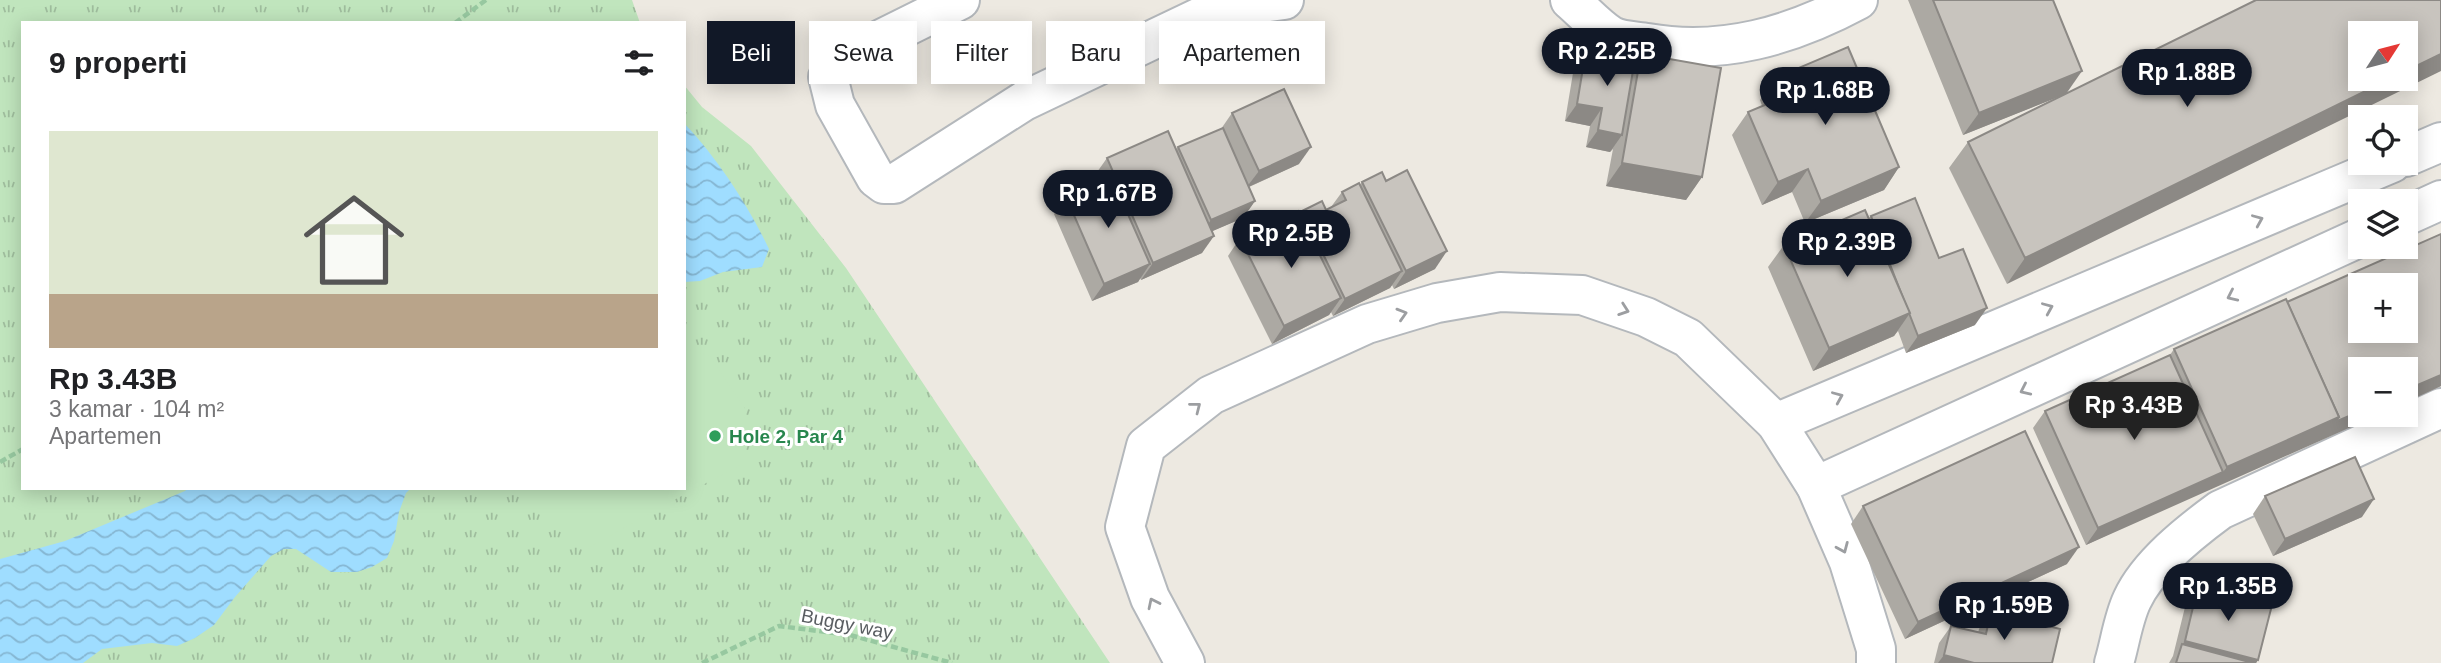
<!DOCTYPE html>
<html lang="id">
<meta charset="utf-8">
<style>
:root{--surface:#fff;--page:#f6f6f6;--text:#202124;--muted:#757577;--accent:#111827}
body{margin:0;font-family:Helvetica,sans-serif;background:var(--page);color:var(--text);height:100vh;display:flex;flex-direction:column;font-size:26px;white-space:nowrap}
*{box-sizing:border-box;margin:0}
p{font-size:23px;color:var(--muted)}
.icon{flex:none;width:38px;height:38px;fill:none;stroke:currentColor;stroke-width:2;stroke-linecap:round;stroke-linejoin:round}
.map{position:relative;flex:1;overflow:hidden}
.drawer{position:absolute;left:21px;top:21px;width:665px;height:469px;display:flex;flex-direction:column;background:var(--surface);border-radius:0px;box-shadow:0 4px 18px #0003}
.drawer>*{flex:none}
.top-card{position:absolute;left:707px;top:21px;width:665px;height:63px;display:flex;gap:14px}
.needle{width:46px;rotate:54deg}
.buttons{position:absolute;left:2348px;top:21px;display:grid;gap:14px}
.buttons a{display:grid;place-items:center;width:70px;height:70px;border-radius:0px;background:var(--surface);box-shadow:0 4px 18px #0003;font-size:35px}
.price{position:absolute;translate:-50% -60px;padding:0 16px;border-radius:24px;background:var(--accent);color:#fff;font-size:23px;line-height:46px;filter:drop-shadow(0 2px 4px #0008)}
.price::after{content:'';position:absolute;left:50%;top:42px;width:21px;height:16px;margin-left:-10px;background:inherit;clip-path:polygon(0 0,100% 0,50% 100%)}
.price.on{background:#222;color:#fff}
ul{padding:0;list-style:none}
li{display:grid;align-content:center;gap:14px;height:371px;padding:0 28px}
li span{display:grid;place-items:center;height:217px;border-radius:0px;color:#555}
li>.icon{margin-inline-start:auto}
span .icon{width:126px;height:126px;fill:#fffc;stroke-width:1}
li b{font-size:30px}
h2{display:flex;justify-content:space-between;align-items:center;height:84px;padding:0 28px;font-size:30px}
.tag{padding:0 24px;border-radius:0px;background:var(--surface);box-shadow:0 4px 18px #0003;font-size:24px;line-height:63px}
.tag.on{background:var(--accent);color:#fff}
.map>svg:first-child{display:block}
.grass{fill:url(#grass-tufts)}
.pitch{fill:#c0e5bd}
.water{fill:url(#water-waves)}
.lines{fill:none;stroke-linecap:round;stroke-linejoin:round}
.minor-casing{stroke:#b4b8bc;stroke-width:42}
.path{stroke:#97c8a0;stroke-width:4.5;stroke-dasharray:7 3.5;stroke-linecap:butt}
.minor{stroke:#fff;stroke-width:38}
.wall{fill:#aca9a3}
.shaded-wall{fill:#8c8985}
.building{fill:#c8c4be;stroke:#8c8985;stroke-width:2;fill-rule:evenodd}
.oneway{stroke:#9c9ea1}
.leisure-dot{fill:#2e9e5b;stroke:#fff;stroke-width:2.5}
.labels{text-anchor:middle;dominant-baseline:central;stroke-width:6;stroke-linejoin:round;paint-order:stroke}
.leisure-label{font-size:19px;font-weight:bold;fill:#27864d;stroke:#fff;text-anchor:start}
.street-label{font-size:19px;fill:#5a5e62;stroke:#fff}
</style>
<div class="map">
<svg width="2441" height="663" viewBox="0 0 2441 663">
<defs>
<pattern id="grass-tufts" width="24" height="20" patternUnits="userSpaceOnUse" patternTransform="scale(1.75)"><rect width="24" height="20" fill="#c0e5bd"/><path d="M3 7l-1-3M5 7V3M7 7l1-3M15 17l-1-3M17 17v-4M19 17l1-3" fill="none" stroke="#9fbd9d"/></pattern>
<pattern id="water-waves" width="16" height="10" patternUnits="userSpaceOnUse" patternTransform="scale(1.75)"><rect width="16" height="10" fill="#9fddff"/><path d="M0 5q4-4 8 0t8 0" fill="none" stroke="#85b6d2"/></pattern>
</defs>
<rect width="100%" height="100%" fill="#ede9e1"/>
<polygon class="grass" points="0,0 632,0 640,23 23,23 23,488 684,488 684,85 702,107 751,146 846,268 1110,663 0,663"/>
<polygon class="pitch" points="684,348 710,356 746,410 746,462 657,509 585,550 515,494 514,488 684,488"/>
<g class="water">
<path d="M684 123C718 159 748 205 769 249L762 267 723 272 700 281 684 282Z"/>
<polygon points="188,488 411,488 406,493 399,512 394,541 387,558 372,567 357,572 331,572 296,549 284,549 271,556 235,597 214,625 195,638 177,646 152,643 102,649 83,663 0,663 0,559 65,541 185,491"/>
</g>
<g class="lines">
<defs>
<g id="minor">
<polyline points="960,0 837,61 828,77 835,105 876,178 884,184 894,184 1024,101 1217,9 1284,0"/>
<path d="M1570 0C1583 11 1596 26 1610 35 1619 41 1636 41 1647 43 1722 56 1791 36 1858 0"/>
<polyline points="2406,157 2441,142"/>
<polyline points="2406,216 2441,200"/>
<polyline points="1776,423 2392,163"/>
<polyline points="1816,486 2361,237"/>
<polyline points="1185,663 1150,598 1125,527 1146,446 1211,395 1367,324 1437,303 1500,292 1582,295 1646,317 1688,338 1776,423 1816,486 1849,562 1876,649 1876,663"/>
<path d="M2114 663C2120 643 2123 619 2132 600 2148 565 2190 532 2220 510L2441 408"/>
</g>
</defs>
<use href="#minor" class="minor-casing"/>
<g class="path">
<polyline points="455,23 486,0"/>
<polyline points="0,462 23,449"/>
<polyline points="702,663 779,626 850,635 952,663"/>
</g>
<use href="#minor" class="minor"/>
</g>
<g class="wall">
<polygon points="1908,0 2053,0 2067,93 2256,0 2007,284 1949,168 1968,142 2060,96 1963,135"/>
<polygon points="1586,50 1635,62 1641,54 1702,177 1686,200 1606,186 1613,149 1610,152 1586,147 1590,126 1565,121 1574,67"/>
<polygon points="1775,78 1899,167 1884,190 1805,223 1792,192 1762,205 1732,135 1748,112 1762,106 1760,100"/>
<polygon points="1232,113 1299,164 1249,187 1255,201 1243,218 1212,231 1202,253 1141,280 1140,278 1138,282 1092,301 1054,214 1066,197 1098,182 1095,175 1107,158 1176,150 1178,147 1221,129"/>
<polygon points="1386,181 1435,269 1394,289 1392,285 1390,288 1333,316 1331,312 1329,315 1272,344 1228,256 1240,238 1264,237 1270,235 1281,219 1299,214 1302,211 1326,210 1331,207 1342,192 1360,185 1362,182"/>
<polygon points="1871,216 1939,258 1975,325 1906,353 1898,331 1894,336 1813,371 1768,267 1784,245 1869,218"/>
<polygon points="2441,234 2441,386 2406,402 2406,369 2361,415 2086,545 2033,428 2045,411 2170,355 2174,349 2287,302"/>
<polygon points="2265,496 2362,517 2273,556 2253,514"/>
<polygon points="1863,506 2067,564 1905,639 1851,524"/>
<polygon points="2198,586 2258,660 2256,663 2169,663 2173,656 2186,603"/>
<polygon points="1991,611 2052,663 1934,663 1939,643 1951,626 1978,633 1979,629"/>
</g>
<g class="shaded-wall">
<polygon points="2441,54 2441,71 2007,284 2025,258 2390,79 2406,79 2406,71"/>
<polygon points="2082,71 2066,94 1963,135 1979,113"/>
<polygon points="1577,104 1602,108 1590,126 1565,121"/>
<polygon points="1598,130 1622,135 1610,152 1586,147"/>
<polygon points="1311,147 1299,164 1246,188 1259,171"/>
<polygon points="1622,163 1702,177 1686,200 1606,186"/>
<polygon points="1899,167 1884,190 1805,223 1821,201"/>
<polygon points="1808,169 1792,192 1762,205 1778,182"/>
<polygon points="1255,201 1243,218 1199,237 1211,220"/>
<polygon points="1214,236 1202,253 1141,280 1153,263"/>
<polygon points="1447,251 1435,269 1394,289 1406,271"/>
<polygon points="1150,264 1138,282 1092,301 1104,284"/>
<polygon points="1402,271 1390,288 1333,316 1345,299"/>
<polygon points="1341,298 1329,315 1272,344 1284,326"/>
<polygon points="1987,308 1975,325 1906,353 1918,336"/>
<polygon points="1910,313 1894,336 1813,371 1829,348"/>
<polygon points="2441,375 2441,386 2406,402 2406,390"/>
<polygon points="2361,411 2361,415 2378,415 2086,545 2098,528 2223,472 2227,467 2339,417"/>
<polygon points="2374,499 2362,517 2273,556 2285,539"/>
<polygon points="2079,547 2067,564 1905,639 1918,622"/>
<polygon points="2185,641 2258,660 2256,663 2192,663 2181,646"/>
<polygon points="1944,655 1974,663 1949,663 1950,661 1949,663 1938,663"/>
</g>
<g class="building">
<polygon points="1933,0 2053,0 2082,71 1979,113"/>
<polygon points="2256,0 2441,0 2441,54 2406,71 2406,33 2361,33 2361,79 2390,79 2025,258 1968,142"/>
<polygon points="1848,47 1899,167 1821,201 1808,169 1778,182 1748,112 1784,97 1775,78"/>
<polygon points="1586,50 1635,59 1622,135 1598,130 1602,108 1577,104"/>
<polygon points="1641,54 1721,68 1702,177 1622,163"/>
<polygon points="1284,89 1311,147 1259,171 1232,113"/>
<polygon points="1223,128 1255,201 1211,220 1178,147"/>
<polygon points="1168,131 1214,236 1153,263 1107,158"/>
<polygon points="1407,170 1447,251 1406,271 1362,182 1382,172 1386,181"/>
<polygon points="1111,176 1150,264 1104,284 1066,197"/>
<polygon points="1359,183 1402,271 1345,299 1302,211 1322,201 1326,210 1346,200 1342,192"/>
<polygon points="1915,198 1939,258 1963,249 1987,308 1918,336 1871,216"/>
<polygon points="1865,210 1910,313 1829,348 1784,245"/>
<polygon points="1298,211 1341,298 1284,326 1240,238 1261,229 1264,237 1285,227 1281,219"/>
<path d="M2441 234V375L2406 390V369H2361V411L2335 422 2339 417 2287 302ZM2361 285H2406V331H2361Z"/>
<polygon points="2286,299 2339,417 2227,467 2174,349"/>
<polygon points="2170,355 2223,472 2098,528 2045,411"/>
<polygon points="2025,431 2079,547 1918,622 1863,506"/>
<polygon points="2355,457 2374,499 2285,539 2265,496"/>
<polygon points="2198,586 2272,605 2258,660 2185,641"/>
<polygon points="1991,611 2060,629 2052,663 1974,663 1944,655 1951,626 1986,634"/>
<polygon points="2182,644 2253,663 2176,663"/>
</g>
<defs><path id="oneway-chevron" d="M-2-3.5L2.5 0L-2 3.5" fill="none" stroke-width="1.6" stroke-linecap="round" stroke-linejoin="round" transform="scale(1.75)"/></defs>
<g class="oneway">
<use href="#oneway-chevron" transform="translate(2258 220) rotate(-23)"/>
<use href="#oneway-chevron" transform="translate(2232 296) rotate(155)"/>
<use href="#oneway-chevron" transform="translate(2048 308) rotate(-23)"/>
<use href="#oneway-chevron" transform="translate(1624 310) rotate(19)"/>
<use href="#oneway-chevron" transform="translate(1402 314) rotate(-17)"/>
<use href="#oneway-chevron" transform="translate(2025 390) rotate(155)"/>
<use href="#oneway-chevron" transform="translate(1838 397) rotate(-23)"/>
<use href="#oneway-chevron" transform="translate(1196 407) rotate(-38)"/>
<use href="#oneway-chevron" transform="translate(1843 548) rotate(67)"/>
<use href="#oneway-chevron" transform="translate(1153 603) rotate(-116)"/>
</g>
<circle class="leisure-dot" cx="715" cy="436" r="7"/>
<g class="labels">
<g class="leisure-label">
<text x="729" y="436">Hole 2, Par 4</text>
</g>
<g class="street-label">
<text transform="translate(847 624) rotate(11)">Buggy way</text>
</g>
</g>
</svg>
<div class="buttons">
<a><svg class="needle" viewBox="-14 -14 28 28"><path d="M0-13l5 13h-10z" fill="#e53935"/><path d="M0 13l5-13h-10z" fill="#757577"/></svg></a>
<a><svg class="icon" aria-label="locate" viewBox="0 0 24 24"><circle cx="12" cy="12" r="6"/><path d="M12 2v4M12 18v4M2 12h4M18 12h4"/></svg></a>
<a><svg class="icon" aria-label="layers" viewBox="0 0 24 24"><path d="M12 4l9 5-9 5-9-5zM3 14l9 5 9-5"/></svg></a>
<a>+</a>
<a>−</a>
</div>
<b class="price" style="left:1607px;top:88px">Rp 2.25B</b>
<b class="price" style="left:2187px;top:109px">Rp 1.88B</b>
<b class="price" style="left:1825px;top:127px">Rp 1.68B</b>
<b class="price" style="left:1108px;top:230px">Rp 1.67B</b>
<b class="price" style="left:1291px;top:270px">Rp 2.5B</b>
<b class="price" style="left:1847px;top:279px">Rp 2.39B</b>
<b class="price on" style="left:2134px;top:442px">Rp 3.43B</b>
<b class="price" style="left:2228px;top:623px">Rp 1.35B</b>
<b class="price" style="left:2004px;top:642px">Rp 1.59B</b>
<div class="top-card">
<a class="tag on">Beli</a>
<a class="tag">Sewa</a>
<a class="tag">Filter</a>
<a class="tag">Baru</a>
<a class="tag">Apartemen</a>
</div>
<section class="drawer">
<h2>9 properti<svg class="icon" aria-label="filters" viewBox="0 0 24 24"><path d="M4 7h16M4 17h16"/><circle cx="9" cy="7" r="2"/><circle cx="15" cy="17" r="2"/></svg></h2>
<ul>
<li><span style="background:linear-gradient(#dfe7d0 75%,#b9a48a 0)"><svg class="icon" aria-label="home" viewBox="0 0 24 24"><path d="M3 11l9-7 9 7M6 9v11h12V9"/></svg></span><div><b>Rp 3.43B</b><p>3 kamar · 104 m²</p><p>Apartemen</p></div></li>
</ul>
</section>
</div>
